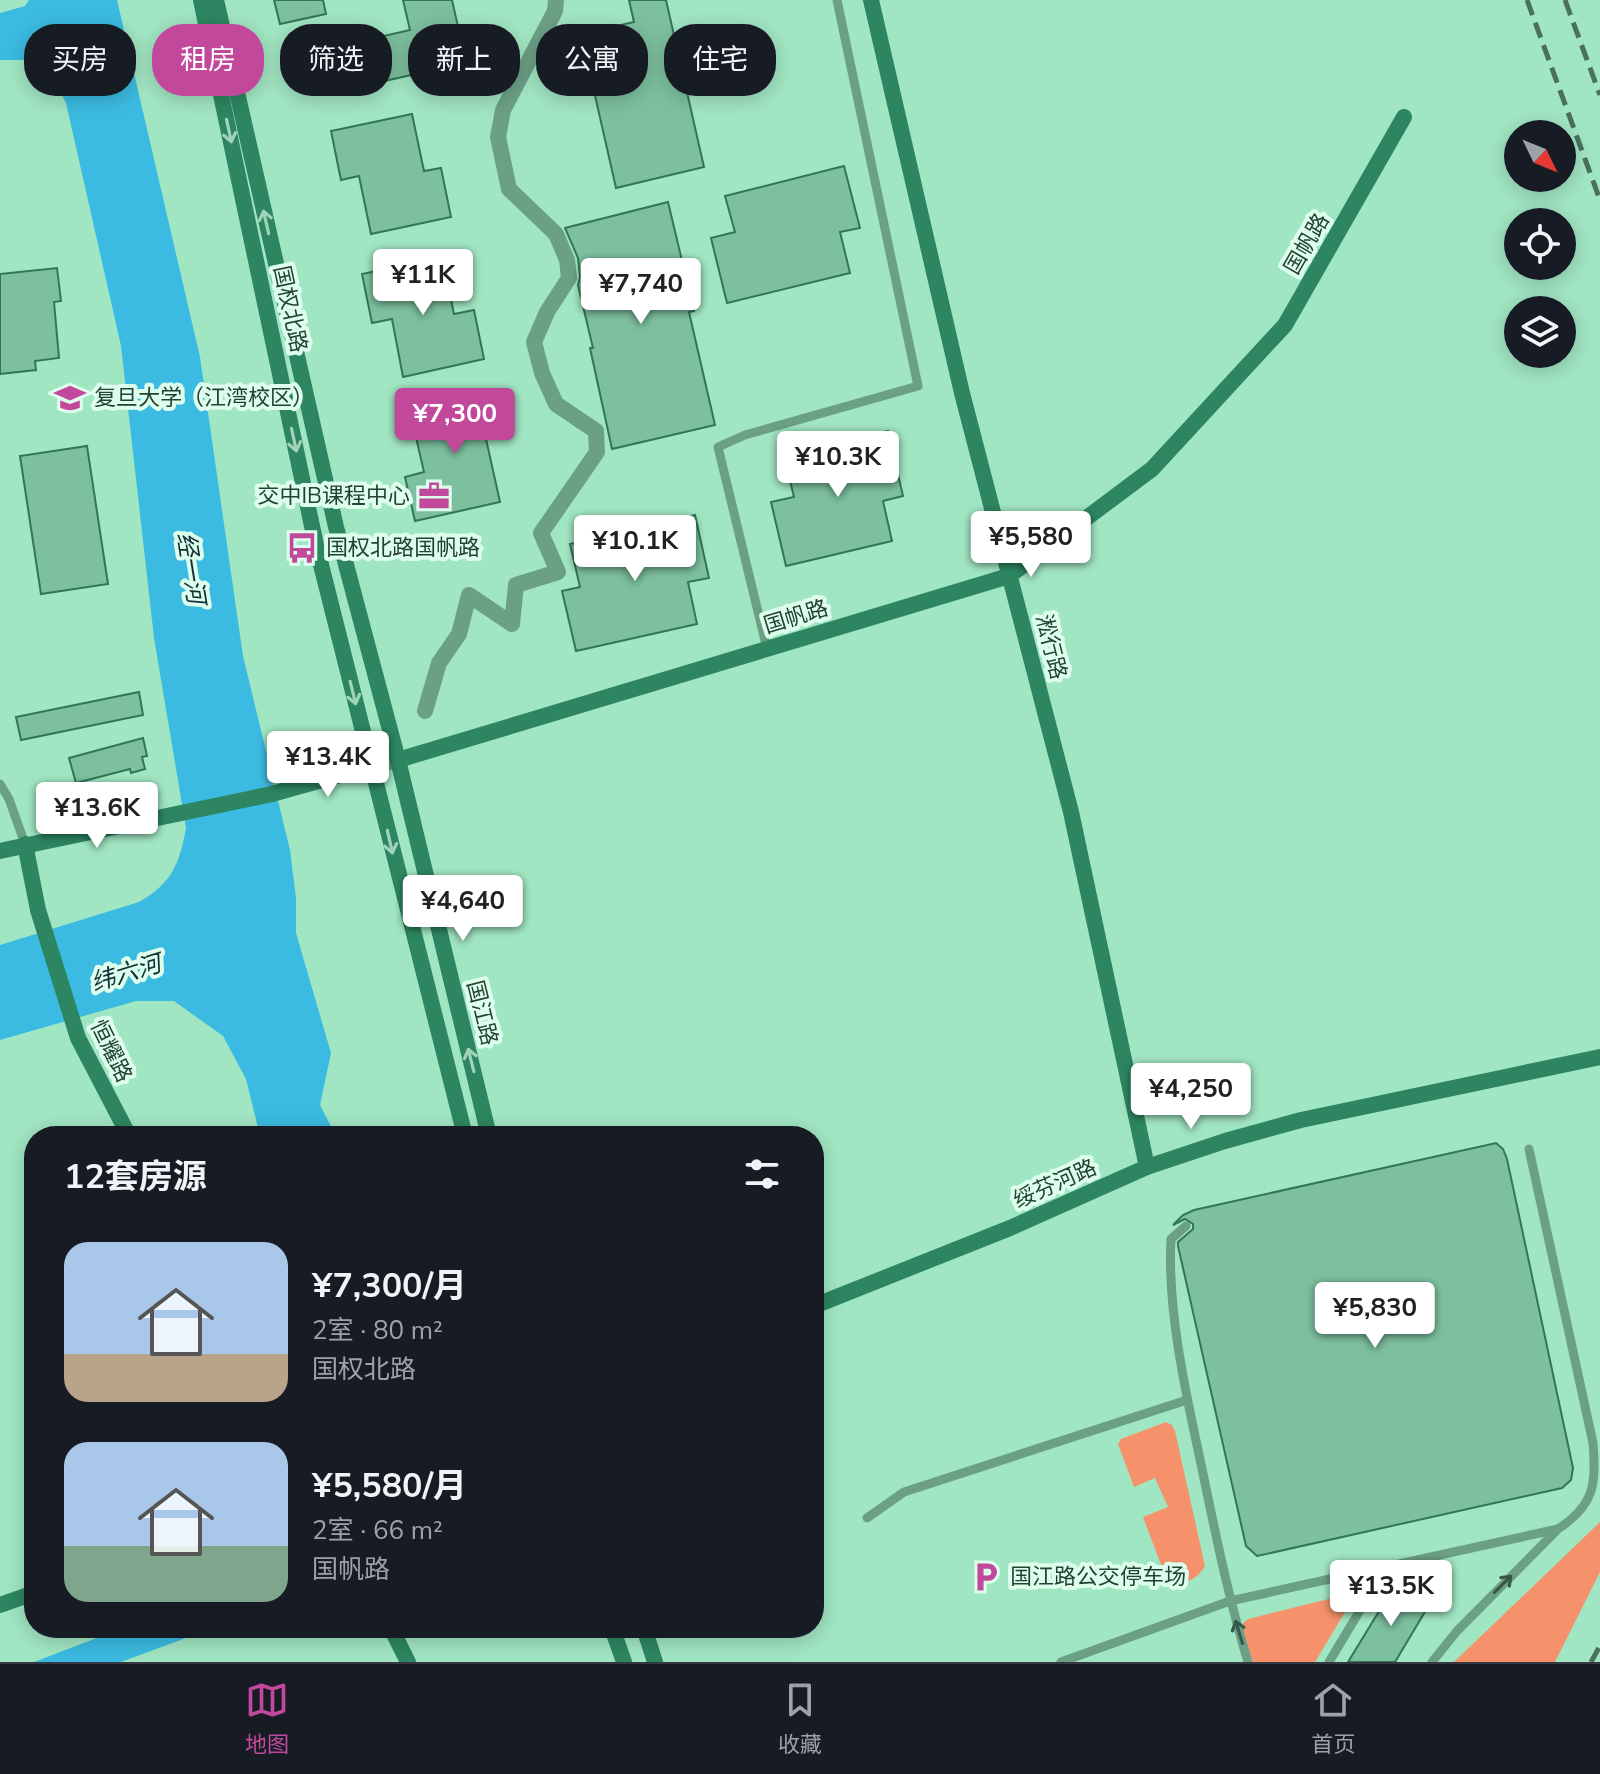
<!DOCTYPE html>
<html lang="zh">
<meta charset="utf-8">
<style>
:root{--surface:#171b24;--page:#242831;--text:#f1f3f6;--muted:#9ea1a6;--line:#363941;--accent:#c2489c}
body{margin:0;font-family:"Nunito Sans","Noto Sans SC",sans-serif;background:var(--page);color:var(--text);height:100vh;display:flex;flex-direction:column;font-size:30px;white-space:nowrap}
*{box-sizing:border-box;margin:0}
p{font-size:26px;color:var(--muted)}
.icon{flex:none;width:44px;height:44px;fill:none;stroke:currentColor;stroke-width:2;stroke-linecap:round;stroke-linejoin:round}
.map{position:relative;flex:1;overflow:hidden}
.sheet{position:absolute;left:24px;top:1126px;width:800px;height:512px;display:flex;flex-direction:column;background:var(--surface);border-radius:32px;box-shadow:0 4px 20px #0003}
.sheet>*{flex:none}
.guide{position:absolute;left:24px;top:24px;width:800px;height:72px;display:flex;gap:16px}
.needle{width:52px;rotate:133deg}
.tools{position:absolute;left:1504px;top:120px;display:grid;gap:16px}
.tools a{display:grid;place-items:center;width:72px;height:72px;border-radius:50%;background:var(--surface);box-shadow:0 4px 20px #0003;font-size:40px}
.price{position:absolute;translate:-50% -68px;padding:0 18px;border-radius:8px;background:#fff;color:#222;font-size:26px;line-height:52px;filter:drop-shadow(0 2px 4px #0008)}
.price::after{content:'';position:absolute;left:50%;top:48px;width:24px;height:18px;margin-left:-12px;background:inherit;clip-path:polygon(0 0,100% 0,50% 100%)}
.price.selected{background:var(--accent);color:#fff}
ul{padding:0;list-style:none}
li{display:flex;align-items:center;gap:24px;height:200px;padding:0 40px}
li span{display:grid;place-items:center;flex:none;width:224px;height:160px;border-radius:24px;color:#555}
li>.icon{margin-inline-start:auto}
span .icon{width:96px;height:96px;fill:#fffc;stroke-width:1}
li b{font-size:34px}
h2{display:flex;justify-content:space-between;align-items:center;height:96px;padding:0 40px;font-size:34px}
.chip{padding:0 28px;border-radius:32px;background:var(--surface);box-shadow:0 4px 20px #0003;font-size:28px;line-height:72px}
.chip.selected{background:var(--accent);color:#fff}
.dock{display:flex;justify-content:space-around;align-items:center;height:112px;border-top:2px solid var(--line);background:var(--surface);font-size:22px;color:var(--muted)}
.dock a{display:grid;justify-items:center;gap:4px}
.dock .selected{color:var(--accent)}
.map>svg:first-child{display:block}
.green{fill:#f5926b}
.water{fill:#3bbbe1}
.building{fill:#7dc09f;stroke:#327658;stroke-width:2}
.lines{fill:none;stroke-linecap:round;stroke-linejoin:round}
.lane{stroke:#6ca086;stroke-width:9}
.street{stroke:#6ca086;stroke-width:16}
.secondary{stroke:#2d8661;stroke-width:16}
.rail{stroke:#49715d;stroke-width:5;stroke-dasharray:16 8;stroke-linecap:butt}
.oneway{stroke:#9fd4bb}
.oneway2{stroke:#375948}
.labels{text-anchor:middle;dominant-baseline:central;stroke-width:8;stroke-linejoin:round;paint-order:stroke}
.street-label{font-size:22px;fill:#254134;stroke:#ddfeec}
.poi-label{font-size:22px;fill:#254134;stroke:#ddfeec;text-anchor:start}
.water-label{font-size:24px;font-style:italic;fill:#132d36;stroke:#ddfeec}
</style>
<div class="map">
<svg width="1600" height="1662" viewBox="0 0 1600 1662">
<rect width="100%" height="100%" fill="#a1e6c3"/>
<g class="green">
<path d="M1166 1422 1172 1425 1175 1431 1205 1566C1197 1579 1189 1582 1175 1585L1166 1578 1143 1517 1168 1507 1155 1478 1134 1487 1118 1444 1121 1439Z"/>
<polygon points="1600,1522 1600,1572 1555,1662 1454,1662"/>
<polygon points="1357,1592 1315,1662 1253,1662 1243,1633 1243,1623 1248,1619"/>
</g>
<g class="water">
<path d="M29 0H117L200 357 243 656 290 850 296 898V933L331 1053 320 1105 336 1136H260L246 1079 223 1036 174 1001H136L0 1040V945L139 902C172 883 179 865 186 828L154 638 121 346 66 103 51 73 24 60H0V13L25 6Z"/>
<polygon points="123,1628 213,1628 121,1662 34,1662"/>
</g>
<g class="building">
<polygon points="274,0 323,0 326,14 280,24"/>
<polygon points="403,0 452,0 467,67 421,78 420,73 336,92 327,49 410,30"/>
<polygon points="629,0 666,0 704,167 616,188 581,34 634,22"/>
<polygon points="412,114 424,171 441,168 451,217 371,234 359,176 341,180 331,131"/>
<polygon points="844,166 860,228 840,232 850,273 727,303 711,238 735,232 725,196"/>
<polygon points="668,202 694,311 689,312 715,425 612,449 590,348 593,348 578,285 580,277 578,258 565,228"/>
<polygon points="442,257 454,314 474,310 484,359 403,377 392,319 372,323 362,274"/>
<polygon points="57,268 61,301 54,302 59,358 35,361 36,370 0,374 0,274"/>
<polygon points="495,391 505,435 486,439 500,502 415,521 405,477 424,472 410,411"/>
<polygon points="888,431 903,496 883,501 892,541 786,566 771,502 794,497 784,456"/>
<polygon points="87,446 108,584 41,594 20,456"/>
<polygon points="695,515 709,578 688,582 697,624 576,651 562,591 580,587 570,544"/>
<polygon points="139,692 143,715 21,740 16,717"/>
<polygon points="143,738 147,756 142,757 145,769 131,773 130,769 76,783 69,758"/>
<polygon points="1496,1143 1503,1149 1507,1159 1573,1468 1571,1480 1562,1488 1257,1556 1246,1546 1178,1246 1178,1242 1193,1229 1193,1224 1185,1219 1173,1225 1183,1215 1194,1210"/>
<polygon points="1395,1585 1429,1605 1395,1662 1348,1662"/>
</g>
<g class="lines">
<g class="lane">
<polyline points="767,649 718,447 745,435 918,386 837,0"/>
<polyline points="0,784 9,799 25,844"/>
<path d="M1186 1226 1171 1239C1167 1310 1186 1394 1201 1464 1215 1531 1228 1597 1248 1662"/>
<polyline points="867,1518 904,1492 1187,1400"/>
<path d="M1061 1662 1230 1601 1558 1529C1595 1505 1596 1484 1593 1443L1529 1149"/>
<polyline points="1329,1662 1386,1567"/>
<polyline points="1432,1662 1457,1631 1556,1531"/>
</g>
<g class="street">
<polyline points="425,711 439,663 459,634 469,595 512,624 516,585 558,572 541,533 597,452 596,431 556,404 542,373 534,342 547,312 569,278 567,260 556,234 509,189 498,137 503,110 555,11 556,0"/>
<polyline points="372,766 398,760"/>
</g>
<g class="secondary">
<polyline points="201,0 316,545 465,1136"/>
<polyline points="216,0 336,527 398,760 489,1136"/>
<polyline points="871,0 962,393 1071,812 1147,1167"/>
<polyline points="398,760 1009,576 1152,469 1285,325 1404,117"/>
<polyline points="25,844 38,910 78,1038 129,1136"/>
<polyline points="0,851 272,794 372,766"/>
<polyline points="814,1306 1010,1228 1147,1167 1225,1141 1301,1120 1600,1057"/>
<polyline points="0,1605 34,1593"/>
<polyline points="391,1628 408,1662"/>
<polyline points="612,1628 624,1662"/>
<polyline points="644,1628 655,1662"/>
</g>
<g class="rail">
<polyline points="1527,0 1600,200"/>
<polyline points="1565,0 1600,95"/>
<polyline points="1591,1662 1600,1646"/>
</g>
</g>
<defs><path id="oneway-shaft" d="M-6 0H5M1.5-3L5.5 0L1.5 3" fill="none" stroke-width="1.6" stroke-linecap="round" stroke-linejoin="round" transform="scale(2)"/></defs>
<g class="oneway">
<use href="#oneway-shaft" transform="translate(229 131) rotate(78)"/>
<use href="#oneway-shaft" transform="translate(266 222) rotate(-103)"/>
<use href="#oneway-shaft" transform="translate(294 440) rotate(78)"/>
<use href="#oneway-shaft" transform="translate(353 693) rotate(76)"/>
<use href="#oneway-shaft" transform="translate(390 842) rotate(77)"/>
<use href="#oneway-shaft" transform="translate(471 1060) rotate(-104)"/>
</g>
<g class="oneway2">
<use href="#oneway-shaft" transform="translate(1503 1584) rotate(-45)"/>
<use href="#oneway-shaft" transform="translate(1239 1632) rotate(-107)"/>
</g>
<defs>
<symbol id="university-bare" viewBox="-9 -9 18 18"><path d="M0-5L7-2L0 1L-7-2ZM-4 1L0 2.5L4 1V4Q0 6-4 4Z" fill="#c2489c" stroke="#ddfeec" stroke-width="2.5" paint-order="stroke"/></symbol>
<symbol id="office-bare" viewBox="-9 -9 18 18"><path d="M-6-3h4V-5.5h4V-3h4V5H-6ZM-1-4.5V-3h2v-1.5ZM-6 0V1H6V0Z" fill="#c2489c" stroke="#ddfeec" stroke-width="2.5" paint-order="stroke"/></symbol>
<symbol id="bus-bare" viewBox="-9 -9 18 18"><path d="M-5-6H5V4H4V6H2V4H-2V6H-4V4H-5ZM-3.5-4V0h7V-4ZM-3.5 1.2v1.5H-2V1.2ZM2 1.2v1.5H3.5V1.2Z" fill="#c2489c" stroke="#ddfeec" stroke-width="2.5" paint-order="stroke"/></symbol>
<symbol id="parking-bare" viewBox="-9 -9 18 18"><path d="M-3.5-5.5H1a3.5 3.5 0 0 1 0 7H-1V5.5H-3.5ZM-1-3.4V-.6H.8a1.4 1.4 0 0 0 0-2.8Z" fill="#c2489c" stroke="#ddfeec" stroke-width="2.5" paint-order="stroke"/></symbol>
</defs>
<g fill-rule="evenodd">
<use href="#university-bare" x="48" y="376" width="44" height="44"/>
<use href="#office-bare" x="412" y="474" width="44" height="44"/>
<use href="#bus-bare" x="280" y="526" width="44" height="44"/>
<use href="#parking-bare" x="964" y="1555" width="44" height="44"/>
</g>
<g class="labels">
<g class="street-label">
<text transform="translate(1307 244) rotate(-60)">国帆路</text>
<text transform="translate(290 309) rotate(78)">国权北路</text>
<text transform="translate(796 617) rotate(-17)">国帆路</text>
<text transform="translate(1051 647) rotate(76)">淞行路</text>
<text transform="translate(482 1013) rotate(76)">国江路</text>
<text transform="translate(111 1051) rotate(64)">恒耀路</text>
<text transform="translate(1055 1184) rotate(-24)">绥芬河路</text>
</g>
<g class="poi-label">
<text x="94" y="398">复旦大学（江湾校区）</text>
<text x="410" y="496" text-anchor="end">交中IB课程中心</text>
<text x="326" y="548">国权北路国帆路</text>
<text x="1010" y="1577">国江路公交停车场</text>
</g>
<g class="water-label">
<text transform="translate(191 568) rotate(81)">经一河</text>
<text transform="translate(126 973) rotate(-17)">纬六河</text>
</g>
</g>
</svg>
<div class="tools">
<a><svg class="needle" viewBox="-14 -14 28 28"><path d="M0-13l5 13h-10z" fill="#e53935"/><path d="M0 13l5-13h-10z" fill="#9ea1a6"/></svg></a>
<a><svg class="icon" aria-label="locate" viewBox="0 0 24 24"><circle cx="12" cy="12" r="6"/><path d="M12 2v4M12 18v4M2 12h4M18 12h4"/></svg></a>
<a><svg class="icon" aria-label="layers" viewBox="0 0 24 24"><path d="M12 4l9 5-9 5-9-5zM3 14l9 5 9-5"/></svg></a>
</div>
<b class="price" style="left:423px;top:317px">¥11K</b>
<b class="price" style="left:641px;top:326px">¥7,740</b>
<b class="price selected" style="left:455px;top:456px">¥7,300</b>
<b class="price" style="left:838px;top:499px">¥10.3K</b>
<b class="price" style="left:1031px;top:579px">¥5,580</b>
<b class="price" style="left:635px;top:583px">¥10.1K</b>
<b class="price" style="left:328px;top:799px">¥13.4K</b>
<b class="price" style="left:97px;top:850px">¥13.6K</b>
<b class="price" style="left:463px;top:943px">¥4,640</b>
<b class="price" style="left:1191px;top:1131px">¥4,250</b>
<b class="price" style="left:1375px;top:1350px">¥5,830</b>
<b class="price" style="left:1391px;top:1628px">¥13.5K</b>
<div class="guide">
<a class="chip">买房</a>
<a class="chip selected">租房</a>
<a class="chip">筛选</a>
<a class="chip">新上</a>
<a class="chip">公寓</a>
<a class="chip">住宅</a>
</div>
<section class="sheet">
<h2>12套房源<svg class="icon" aria-label="filters" viewBox="0 0 24 24"><path d="M4 7h16M4 17h16"/><circle cx="9" cy="7" r="2"/><circle cx="15" cy="17" r="2"/></svg></h2>
<ul>
<li><span style="background:linear-gradient(#a9c7e8 70%,#b9a48a 0)"><svg class="icon" aria-label="home" viewBox="0 0 24 24"><path d="M3 11l9-7 9 7M6 9v11h12V9"/></svg></span><div><b>¥7,300/月</b><p>2室 · 80 m²</p><p>国权北路</p></div></li>
<li><span style="background:linear-gradient(#a9c7e8 65%,#7fa58c 0)"><svg class="icon" aria-label="home" viewBox="0 0 24 24"><path d="M3 11l9-7 9 7M6 9v11h12V9"/></svg></span><div><b>¥5,580/月</b><p>2室 · 66 m²</p><p>国帆路</p></div></li>
</ul>
</section>
</div>
<nav class="dock">
<a class="selected"><svg class="icon" aria-label="map" viewBox="0 0 24 24"><path d="M3 6l6-2 6 2 6-2v14l-6 2-6-2-6 2zM9 4v14M15 6v14"/></svg>地图</a>
<a><svg class="icon" aria-label="saved" viewBox="0 0 24 24"><path d="M7 4h10v16l-5-4-5 4z"/></svg>收藏</a>
<a><svg class="icon" aria-label="home" viewBox="0 0 24 24"><path d="M3 11l9-7 9 7M6 9v11h12V9"/></svg>首页</a>
</nav>
